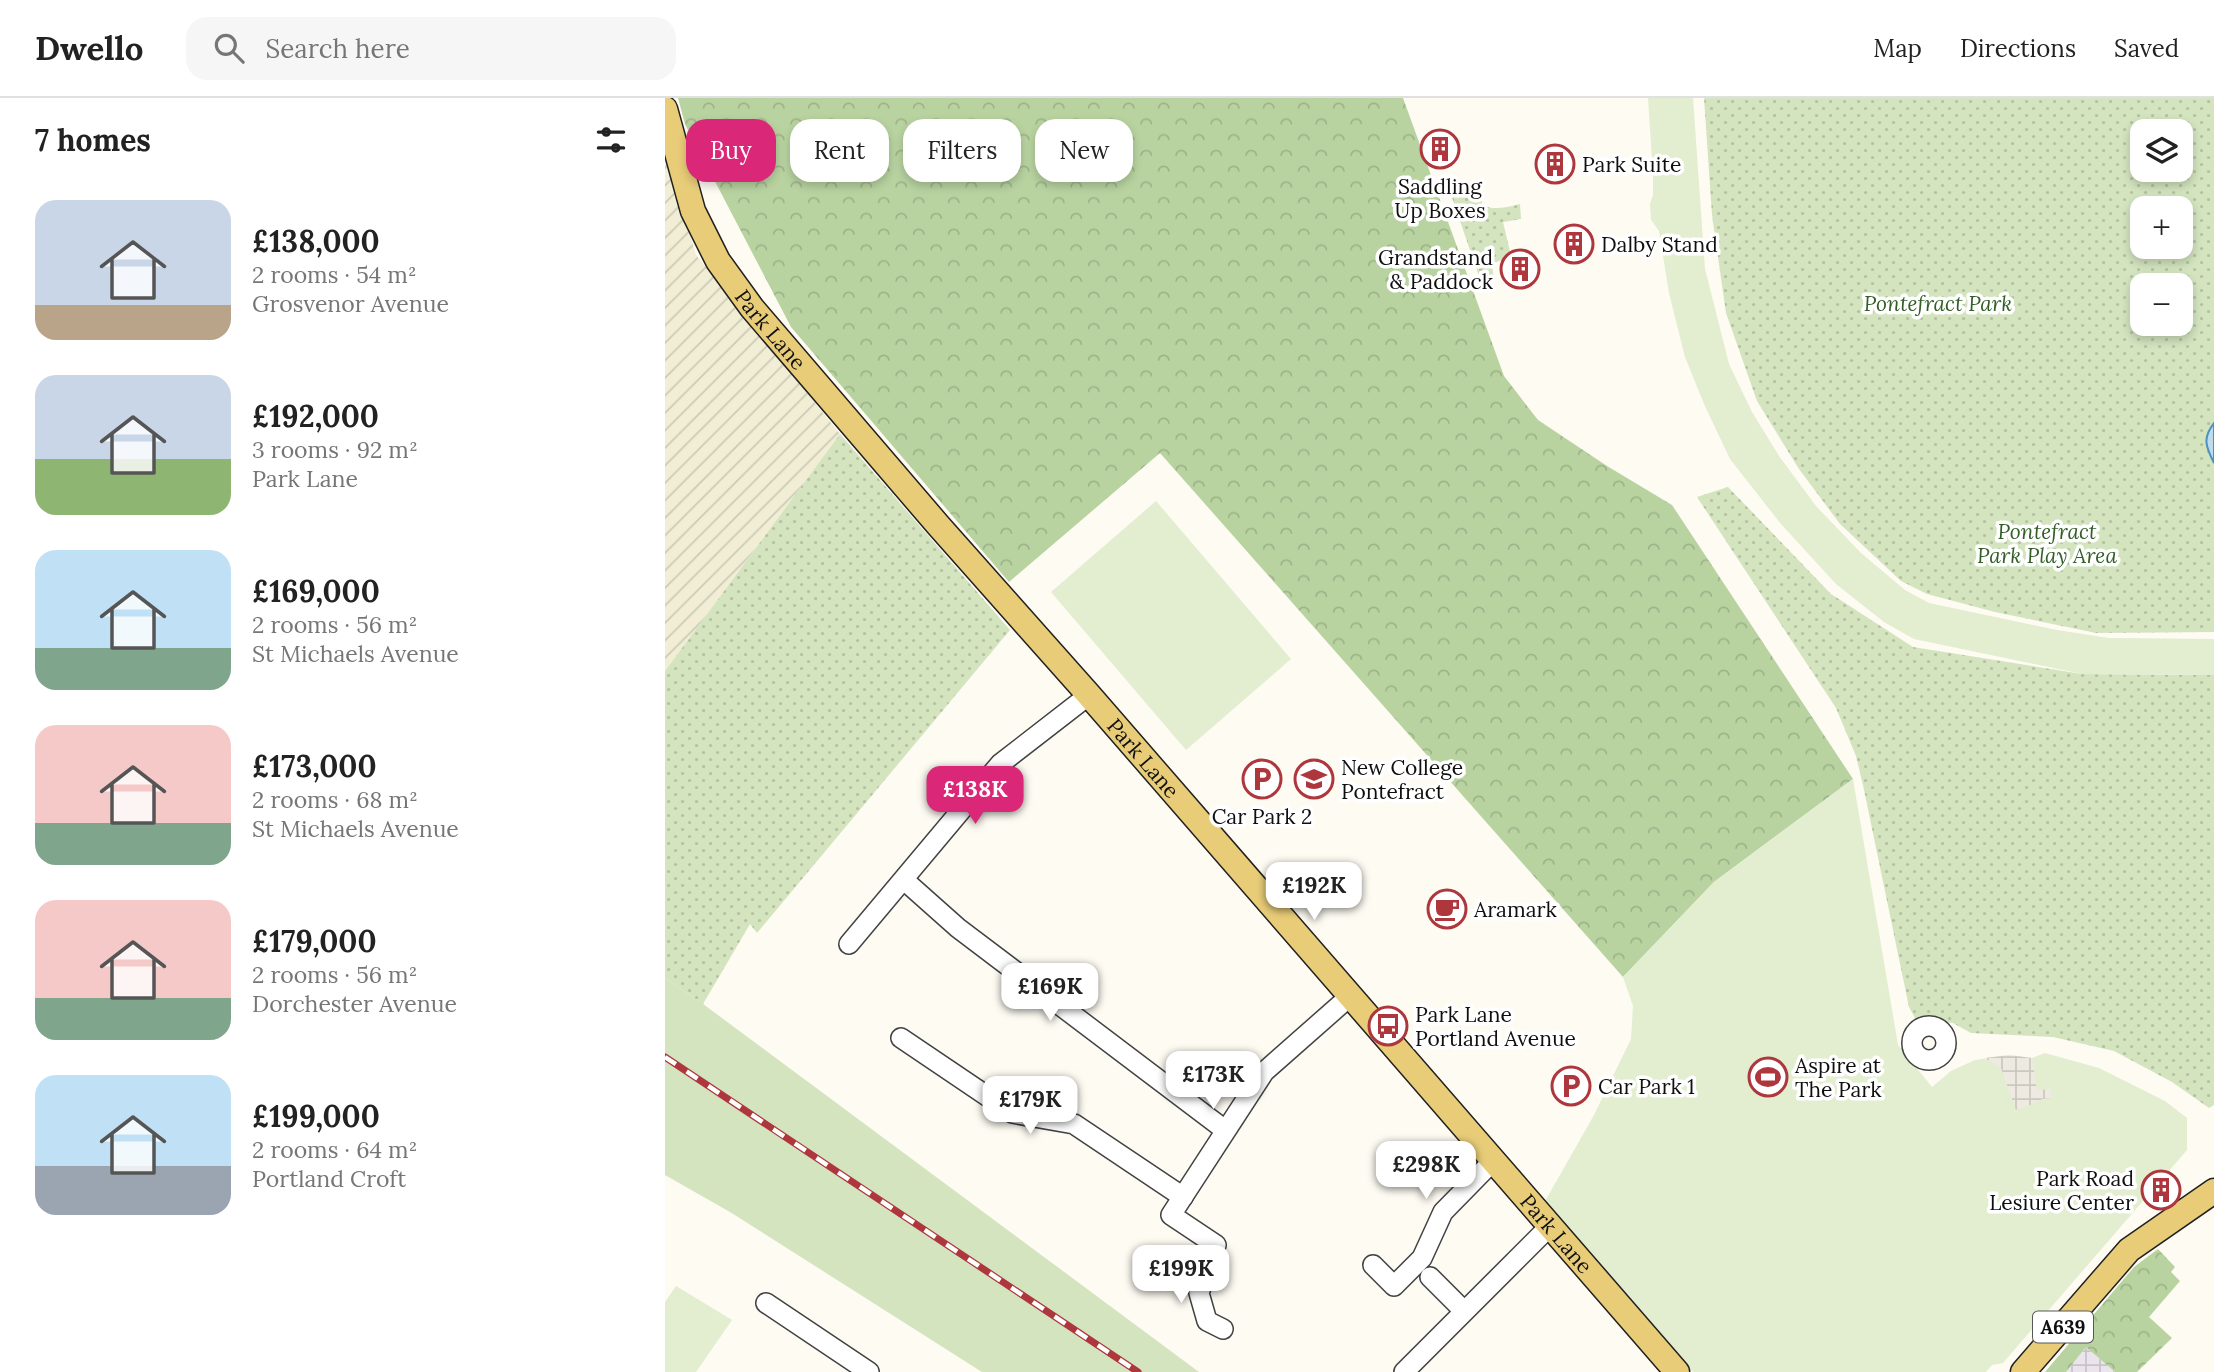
<!DOCTYPE html>
<meta charset="utf-8">
<style>
:root{--surface:#fff;--page:#f6f6f6;--text:#222;--muted:#767676;--line:#e0e0e0;--accent:#db2777}
body{margin:0;font-family:Lora,serif;background:var(--page);color:var(--text);height:100vh;display:flex;flex-direction:column;font-size:26px;white-space:nowrap}
*{box-sizing:border-box;margin:0}
p{font-size:23px;color:var(--muted)}
.icon{flex:none;width:38px;height:38px;fill:none;stroke:currentColor;stroke-width:2;stroke-linecap:round;stroke-linejoin:round}
.map{position:relative;flex:1;overflow:hidden}
.drawer{display:flex;flex-direction:column;background:var(--surface);width:665px}
.drawer>*{flex:none}
.banner{position:absolute;left:21px;top:21px;width:665px;height:63px;display:flex;gap:14px}
.fabs{position:absolute;left:1465px;top:21px;display:grid;gap:14px}
.fabs a{display:grid;place-items:center;width:63px;height:63px;border-radius:14px;background:var(--surface);box-shadow:0 4px 10px #0003;font-size:35px}
.price{position:absolute;translate:-50% -60px;padding:0 16px;border-radius:14px;background:#fff;color:#222;font-size:23px;line-height:46px;filter:drop-shadow(0 2px 4px #0008)}
.price::after{content:'';position:absolute;left:50%;top:42px;width:21px;height:16px;margin-left:-10px;background:inherit;clip-path:polygon(0 0,100% 0,50% 100%)}
.price.active{background:var(--accent);color:#fff}
ul{padding:0;list-style:none}
li{display:flex;align-items:center;gap:21px;height:175px;padding:0 35px}
li span{display:grid;place-items:center;flex:none;width:196px;height:140px;border-radius:21px;color:#555}
li>.icon{margin-inline-start:auto}
span .icon{width:84px;height:84px;fill:#fffc;stroke-width:1}
li b{font-size:30px}
h2{display:flex;justify-content:space-between;align-items:center;height:84px;padding:0 35px;font-size:30px}
.chip{padding:0 24px;border-radius:21px;background:var(--surface);box-shadow:0 4px 10px #0003;font-size:24px;line-height:63px}
.chip.active{background:var(--accent);color:#fff}
header{display:flex;align-items:center;gap:42px;box-sizing:border-box;height:98px;padding:0 35px;background:var(--surface);border-bottom:2px solid var(--line)}
header strong{font-size:33px}
nav{display:flex;gap:38px;margin-inline-start:auto;font-size:24px}
.search{width:490px;height:63px;background:var(--page);display:flex;align-items:center;gap:18px;box-sizing:border-box;padding:0 24px;border-radius:21px;color:var(--muted);font-size:26px}
main{display:flex;flex:1;min-height:0}
.map>svg:first-child{display:block}
.industrial{fill:url(#industrial-grid)}
.farmland{fill:url(#farmland-furrows)}
.grass{fill:#d3e4bf}
.forest{fill:url(#forest-crowns)}
.park{fill:url(#park-dots);fill-rule:evenodd}
.pitch{fill:#e3edd0}
.plaza{fill:url(#plaza-grid)}
.water{fill:url(#water-ripples);stroke:#4d91bd;stroke-width:2}
.lines{fill:none;stroke-linecap:round;stroke-linejoin:round}
.minor-casing{stroke:#424242;stroke-width:22}
.major-casing{stroke:#202020;stroke-width:27}
.minor{stroke:#fff;stroke-width:19}
.major{stroke:#e8cc78;stroke-width:24}
.rail-casing{stroke:#ae373e;stroke-width:7}
.rail{stroke:#fff;stroke-width:4.5;stroke-dasharray:13;stroke-linecap:butt}
.labels{text-anchor:middle;dominant-baseline:central;stroke-width:7;stroke-linejoin:round;paint-order:stroke}
.shield{fill:#fff;stroke:#575757;stroke-width:2}
.shield-label{font-size:19px;font-weight:bold;fill:#0f0f0f}
.poi-label{font-size:21px;fill:#0f0f0f;stroke:#fff;text-anchor:start}
.park-label{font-size:21px;font-style:italic;fill:#335f27;stroke:#fff}
.street-label{font-size:21px;fill:#0f0f0f;stroke:#fff}
</style>
<header>
<strong>Dwello</strong>
<div class="search"><svg class="icon" aria-label="search" viewBox="0 0 24 24"><circle cx="10" cy="10" r="6"/><path d="M15 15l6 6"/></svg>Search here</div>
<nav><a>Map</a><a>Directions</a><a>Saved</a></nav>
</header>
<main>
<section class="drawer">
<h2>7 homes<svg class="icon" aria-label="filters" viewBox="0 0 24 24"><path d="M4 7h16M4 17h16"/><circle cx="9" cy="7" r="2"/><circle cx="15" cy="17" r="2"/></svg></h2>
<ul>
<li><span style="background:linear-gradient(#c9d6e8 75%,#b9a48a 0)"><svg class="icon" aria-label="home" viewBox="0 0 24 24"><path d="M3 11l9-7 9 7M6 9v11h12V9"/></svg></span><div><b>£138,000</b><p>2 rooms · 54 m²</p><p>Grosvenor Avenue</p></div></li>
<li><span style="background:linear-gradient(#c9d6e8 60%,#8fb573 0)"><svg class="icon" aria-label="home" viewBox="0 0 24 24"><path d="M3 11l9-7 9 7M6 9v11h12V9"/></svg></span><div><b>£192,000</b><p>3 rooms · 92 m²</p><p>Park Lane</p></div></li>
<li><span style="background:linear-gradient(#bfe0f5 70%,#7fa58c 0)"><svg class="icon" aria-label="home" viewBox="0 0 24 24"><path d="M3 11l9-7 9 7M6 9v11h12V9"/></svg></span><div><b>£169,000</b><p>2 rooms · 56 m²</p><p>St Michaels Avenue</p></div></li>
<li><span style="background:linear-gradient(#f6c9c9 70%,#7fa58c 0)"><svg class="icon" aria-label="home" viewBox="0 0 24 24"><path d="M3 11l9-7 9 7M6 9v11h12V9"/></svg></span><div><b>£173,000</b><p>2 rooms · 68 m²</p><p>St Michaels Avenue</p></div></li>
<li><span style="background:linear-gradient(#f6c9c9 70%,#7fa58c 0)"><svg class="icon" aria-label="home" viewBox="0 0 24 24"><path d="M3 11l9-7 9 7M6 9v11h12V9"/></svg></span><div><b>£179,000</b><p>2 rooms · 56 m²</p><p>Dorchester Avenue</p></div></li>
<li><span style="background:linear-gradient(#bfe0f5 65%,#9aa5b1 0)"><svg class="icon" aria-label="home" viewBox="0 0 24 24"><path d="M3 11l9-7 9 7M6 9v11h12V9"/></svg></span><div><b>£199,000</b><p>2 rooms · 64 m²</p><p>Portland Croft</p></div></li>
</ul>
</section>
<div class="map">
<svg width="1549" height="1274" viewBox="0 0 1549 1274">
<defs>
<pattern id="industrial-grid" width="8" height="8" patternUnits="userSpaceOnUse" patternTransform="scale(1.75)"><rect width="8" height="8" fill="#ebe4ec"/><path d="M0 4h8M4 0v8" fill="none" stroke="#c8c2c9"/></pattern>
<pattern id="farmland-furrows" width="10" height="10" patternUnits="userSpaceOnUse" patternTransform="scale(1.75)"><rect width="10" height="10" fill="#f1eed5"/><path d="M-1 1l2-2M0 10L10 0M9 11l2-2" fill="none" stroke="#cdcbb6"/></pattern>
<pattern id="forest-crowns" width="20" height="18" patternUnits="userSpaceOnUse" patternTransform="scale(1.75)"><rect width="20" height="18" fill="#b8d3a0"/><path d="M2 6a3 3 0 1 1 6 0M12 15a3 3 0 1 1 6 0" fill="none" stroke="#9db489"/></pattern>
<pattern id="park-dots" width="8" height="8" patternUnits="userSpaceOnUse" patternTransform="scale(1.75)"><rect width="8" height="8" fill="#d3e4bf"/><path d="M2 2h.1M6 6h.1" fill="none" stroke="#b4c2a3" stroke-width="1.8" stroke-linecap="round"/></pattern>
<pattern id="plaza-grid" width="8" height="8" patternUnits="userSpaceOnUse" patternTransform="scale(1.75)"><rect width="8" height="8" fill="#eeeae1"/><path d="M0 4h8M4 0v8" fill="none" stroke="#cbc8c0"/></pattern>
<pattern id="water-ripples" width="26" height="14" patternUnits="userSpaceOnUse" patternTransform="scale(1.75)"><rect width="26" height="14" fill="#bddcef"/><path d="M2 4q2-2 4 0t4 0M15 11q2-2 4 0t4 0" fill="none" stroke="#a1bccc"/></pattern>
</defs>
<rect width="100%" height="100%" fill="#fdfbf2"/>
<polygon class="industrial" points="1421,1249 1450,1274 1401,1274"/>
<polygon class="farmland" points="0,53 31,157 175,336 0,573"/>
<polygon class="grass" points="0,880 38,906 534,1274 317,1274 65,1114 0,1077"/>
<g class="forest">
<polygon points="13,0 738,0 839,278 873,322 942,368 1007,407 1188,681 1049,784 958,879 495,355 344,484 126,229 20,26"/>
<polygon points="1493,1151 1510,1169 1506,1174 1515,1183 1484,1219 1507,1240 1472,1274 1450,1274 1421,1249 1401,1274 1380,1274 1469,1169"/>
</g>
<g class="park">
<path d="M1039 0H1549V534L1431 535 1330 514 1262 496 1236 483 1175 426 1134 371 1092 303 1061 215 1047 117ZM1477 33H1516V72H1477ZM1477 110H1516V149H1477ZM1477 187H1516V226H1477Z"/>
<path d="M809 83 818 107C830 113 843 109 855 106L856 121 838 124 846 158 827 166 829 184 822 185 815 181 784 91Z"/>
<polygon points="175,336 345,532 92,835 85,826 38,906 0,880 0,573"/>
<polygon points="1063,389 1166,496 1248,549 1417,576 1549,577 1549,1007 1544,1010 1507,984 1449,953 1388,939 1306,935 1288,925 1251,922 1244,909 1198,687 1191,658 1171,610 1032,399"/>
</g>
<g class="pitch">
<polygon points="983,0 1028,0 1040,171 1064,266 1087,314 1114,358 1151,408 1196,455 1240,492 1264,505 1392,532 1444,540 1549,541 1549,577 1417,576 1249,541 1219,524 1171,486 1116,426 1065,361 1039,306 1020,259 1004,195 994,133 986,122 985,106 988,97 988,76"/>
<polygon points="491,403 626,561 521,652 386,494"/>
<polygon points="1188,681 1233,947 1267,989 1286,973 1310,962 1344,957 1367,960 1380,955 1434,970 1500,1003 1522,1020 1522,1052 1338,1265 1327,1267 1321,1274 1028,1274 879,1105 929,1017 966,941 968,908 958,879 1049,784"/>
<polygon points="11,1188 67,1222 31,1274 0,1274 0,1204"/>
</g>
<polygon class="plaza" points="1344,957 1367,960 1372,992 1386,991 1386,1000 1377,1001 1359,1010 1351,1012 1336,970 1320,960"/>
<path class="water" d="M1549 325V365C1541 349 1537 340 1549 325Z"/>
<g class="lines">
<defs>
<g id="minor">
<polyline points="239,782 293,830 560,1032"/>
<polyline points="184,846 335,666 424,597"/>
<circle cx="1264" cy="945" r="17"/>
<polyline points="236,940 347,1015 409,1026 518,1099"/>
<polyline points="708,1167 729,1188 757,1160 778,1114 828,1063"/>
<polyline points="765,1179 799,1213"/>
<polyline points="101,1205 204,1274"/>
<polyline points="558,1231 542,1223 534,1195 551,1147 506,1117 599,974 684,899"/>
<polyline points="739,1274 885,1128"/>
</g>
<g id="major">
<path id="s1" d="M0 11 28 113 53 163 87 210 273 427 424 597 1012 1274"/>
<polyline points="1358,1274 1464,1152 1549,1093"/>
</g>
</defs>
<use href="#minor" class="minor-casing"/>
<use href="#major" class="major-casing"/>
<use href="#minor" class="minor"/>
<use href="#major" class="major"/>
<defs>
<polyline id="rail" points="0,959 473,1274"/>
</defs>
<use href="#rail" class="rail-casing"/>
<use href="#rail" class="rail"/>
</g>
<defs>
<symbol id="building-ring" viewBox="-11 -11 22 22"><circle r="9.5" fill="#fff" stroke="#ae373e" stroke-width="1.5"/><path d="M-4-6H4V6H1V3H-1V6H-4ZM-2.5-4.3h1.7v1.8h-1.7ZM.8-4.3h1.7v1.8H.8ZM-2.5-1h1.7V.8h-1.7ZM.8-1h1.7V.8H.8Z" fill="#ae373e"/></symbol>
<symbol id="parking-ring" viewBox="-11 -11 22 22"><circle r="9.5" fill="#fff" stroke="#ae373e" stroke-width="1.5"/><path d="M-3.5-5.5H1a3.5 3.5 0 0 1 0 7H-1V5.5H-3.5ZM-1-3.4V-.6H.8a1.4 1.4 0 0 0 0-2.8Z" fill="#ae373e"/></symbol>
<symbol id="university-ring" viewBox="-11 -11 22 22"><circle r="9.5" fill="#fff" stroke="#ae373e" stroke-width="1.5"/><path d="M0-5L7-2L0 1L-7-2ZM-4 1L0 2.5L4 1V4Q0 6-4 4Z" fill="#ae373e"/></symbol>
<symbol id="cafe-ring" viewBox="-11 -11 22 22"><circle r="9.5" fill="#fff" stroke="#ae373e" stroke-width="1.5"/><path d="M-5.5-4.5H6V0H3Q3 3.5 0 3.5H-2.5Q-5.5 3.5-5.5 0ZM3-3.2v2h1.7v-2ZM-6 4.5H4V6H-6Z" fill="#ae373e"/></symbol>
<symbol id="bus-ring" viewBox="-11 -11 22 22"><circle r="9.5" fill="#fff" stroke="#ae373e" stroke-width="1.5"/><path d="M-5-6H5V4H4V6H2V4H-2V6H-4V4H-5ZM-3.5-4V0h7V-4ZM-3.5 1.2v1.5H-2V1.2ZM2 1.2v1.5H3.5V1.2Z" fill="#ae373e"/></symbol>
<symbol id="stadium-ring" viewBox="-11 -11 22 22"><circle r="9.5" fill="#fff" stroke="#ae373e" stroke-width="1.5"/><path d="M0-5a6.5 5 0 1 0 0 10a6.5 5 0 1 0 0-10ZM-3.5-1.8h7v3.6h-7Z" fill="#ae373e"/></symbol>
</defs>
<g fill-rule="evenodd">
<use href="#building-ring" x="753" y="29" width="44" height="44"/>
<use href="#building-ring" x="868" y="44" width="44" height="44"/>
<use href="#building-ring" x="887" y="124" width="44" height="44"/>
<use href="#building-ring" x="833" y="149" width="44" height="44"/>
<use href="#parking-ring" x="575" y="659" width="44" height="44"/>
<use href="#university-ring" x="627" y="659" width="44" height="44"/>
<use href="#cafe-ring" x="760" y="789" width="44" height="44"/>
<use href="#bus-ring" x="701" y="906" width="44" height="44"/>
<use href="#stadium-ring" x="1081" y="957" width="44" height="44"/>
<use href="#parking-ring" x="884" y="966" width="44" height="44"/>
<use href="#building-ring" x="1474" y="1070" width="44" height="44"/>
</g>
<g class="labels">
<rect class="shield" x="1368" y="1213.5" width="60" height="31" rx="5"/>
<g class="shield-label">
<text x="1398" y="1229">A639</text>
</g>
<g class="poi-label">
<text x="917" y="66">Park Suite</text>
<text x="775" y="88" text-anchor="middle">Saddling<tspan x="775" dy="24">Up Boxes</tspan></text>
<text x="936" y="146">Dalby Stand</text>
<text x="828" y="159" text-anchor="end">Grandstand<tspan x="828" dy="24">&amp; Paddock</tspan></text>
<text x="676" y="669">New College<tspan x="676" dy="24">Pontefract</tspan></text>
<text x="597" y="718" text-anchor="middle">Car Park 2</text>
<text x="809" y="811">Aramark</text>
<text x="750" y="916">Park Lane<tspan x="750" dy="24">Portland Avenue</tspan></text>
<text x="1130" y="967">Aspire at<tspan x="1130" dy="24">The Park</tspan></text>
<text x="933" y="988">Car Park 1</text>
<text x="1469" y="1080" text-anchor="end">Park Road<tspan x="1469" dy="24">Lesiure Center</tspan></text>
</g>
<g class="park-label">
<text x="1273" y="205">Pontefract Park</text>
<text x="1382" y="433">Pontefract<tspan x="1382" dy="24">Park Play Area</tspan></text>
</g>
<g class="street-label">
<text stroke="none"><textPath href="#s1" startOffset="248">Park Lane</textPath></text>
<text stroke="none"><textPath href="#s1" startOffset="816">Park Lane</textPath></text>
<text stroke="none"><textPath href="#s1" startOffset="1446">Park Lane</textPath></text>
</g>
</g>
</svg>
<div class="fabs">
<a><svg class="icon" aria-label="layers" viewBox="0 0 24 24"><path d="M12 4l9 5-9 5-9-5zM3 14l9 5 9-5"/></svg></a>
<a>+</a>
<a>−</a>
</div>
<b class="price active" style="left:310px;top:728px">£138K</b>
<b class="price" style="left:649px;top:824px">£192K</b>
<b class="price" style="left:385px;top:925px">£169K</b>
<b class="price" style="left:548px;top:1013px">£173K</b>
<b class="price" style="left:365px;top:1038px">£179K</b>
<b class="price" style="left:761px;top:1103px">£298K</b>
<b class="price" style="left:516px;top:1207px">£199K</b>
<div class="banner">
<a class="chip active">Buy</a>
<a class="chip">Rent</a>
<a class="chip">Filters</a>
<a class="chip">New</a>
</div>
</div>
</main>
